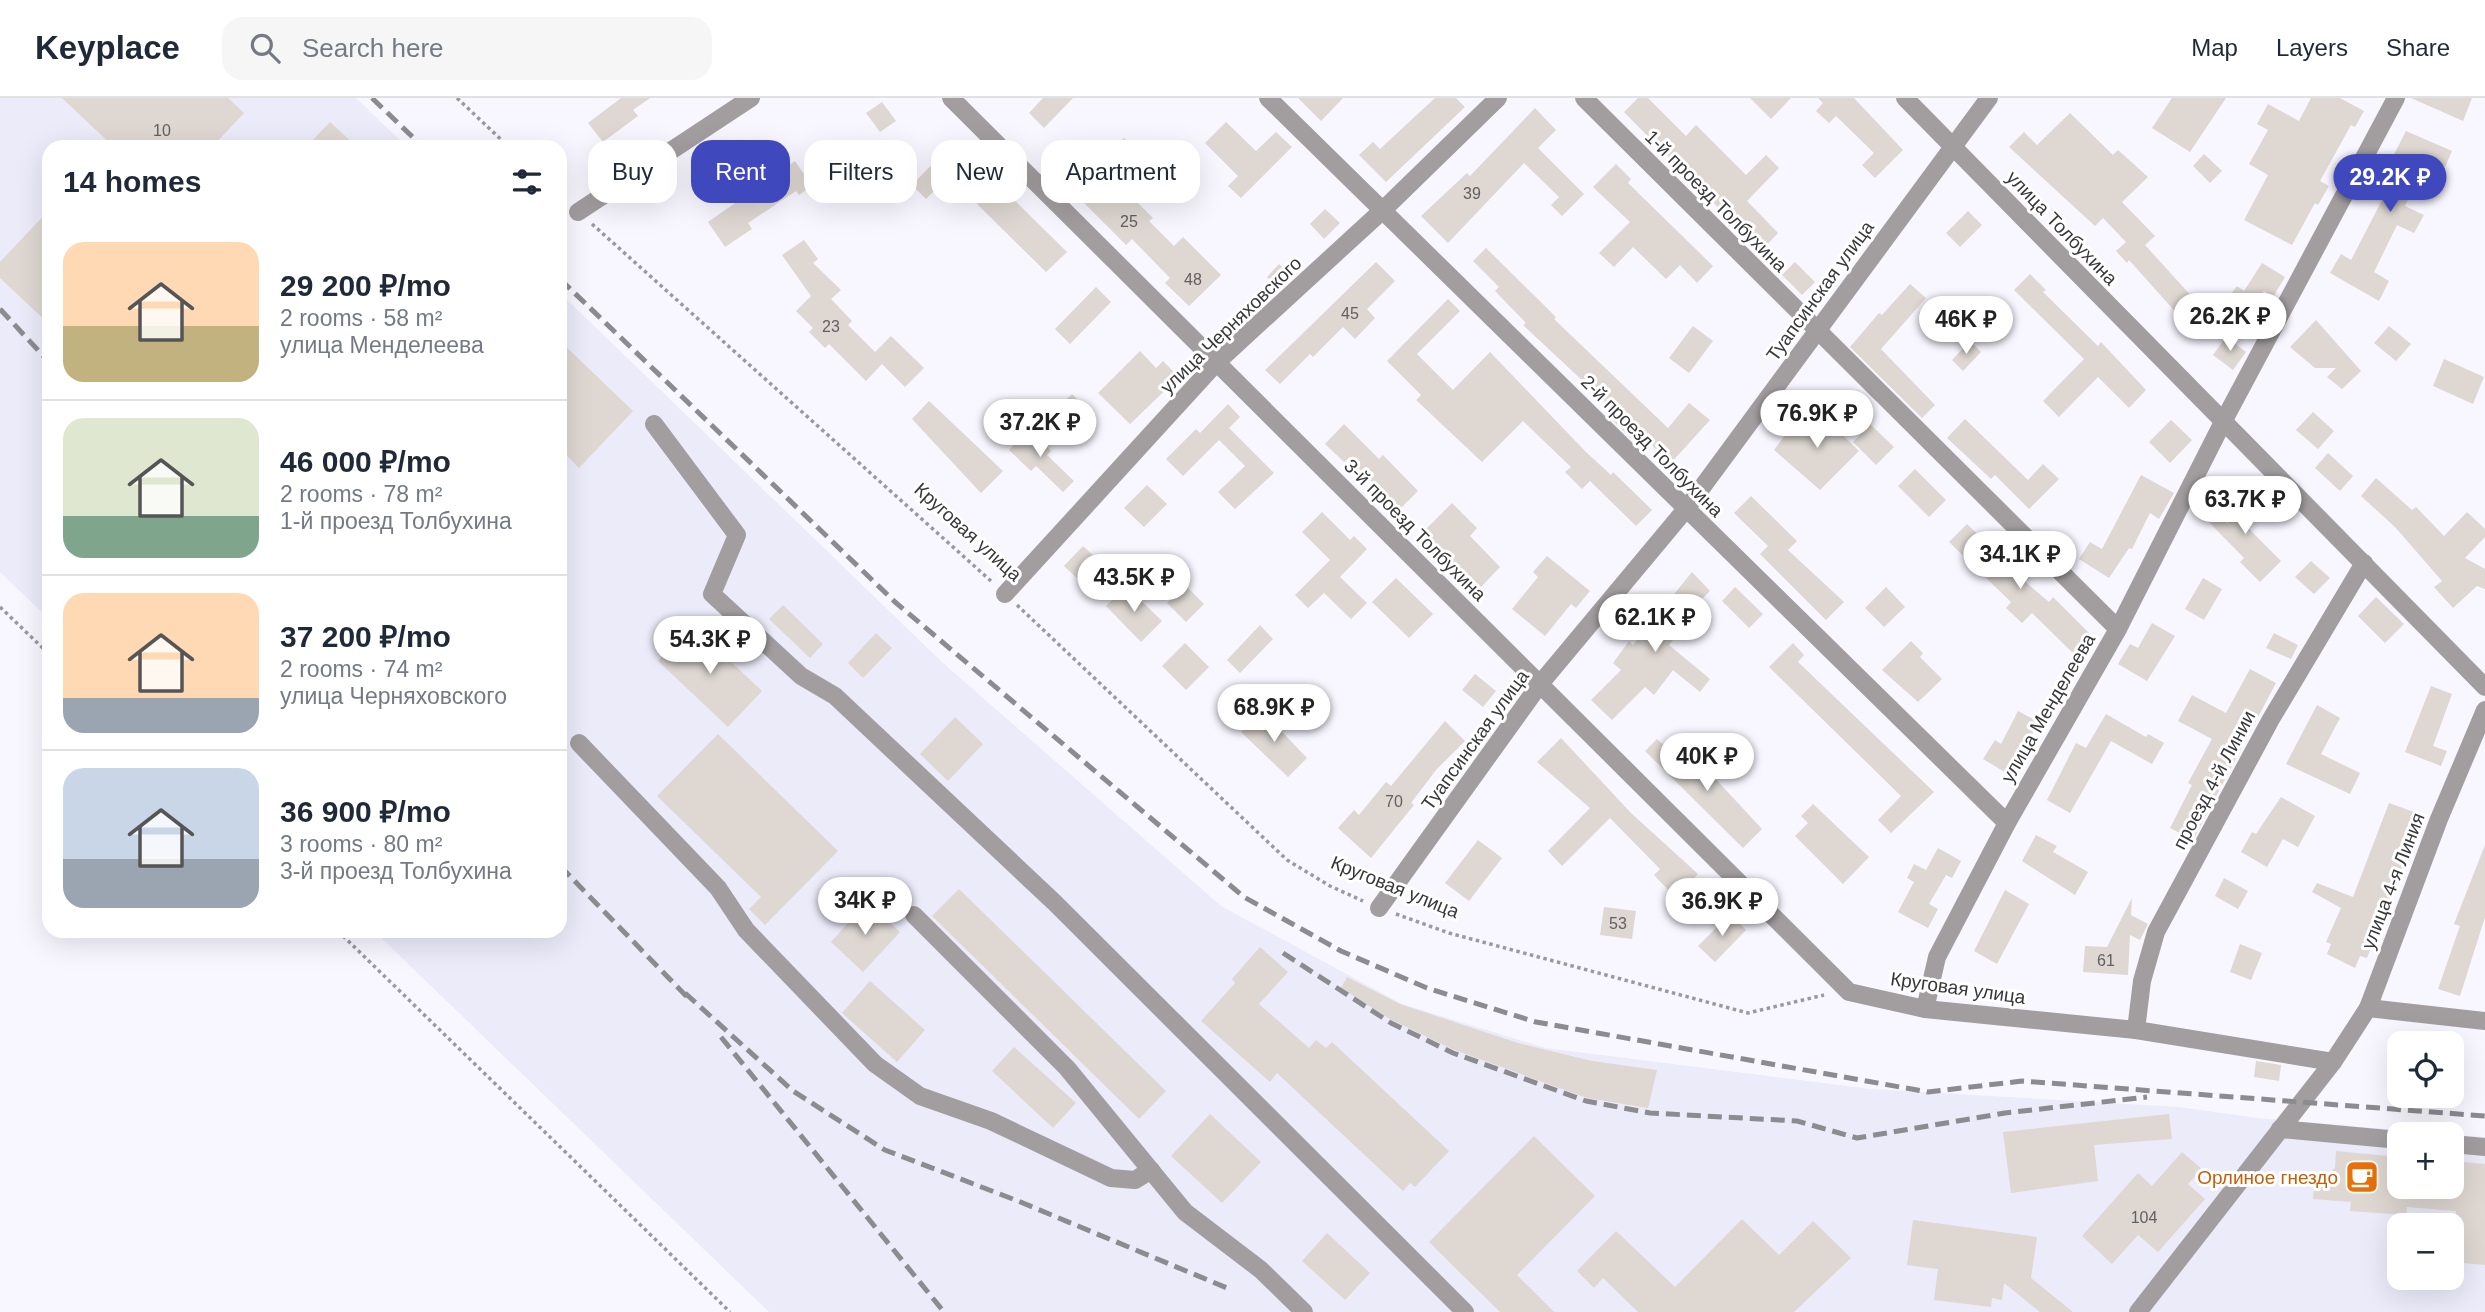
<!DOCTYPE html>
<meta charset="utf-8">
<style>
:root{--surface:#fff;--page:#f6f6f7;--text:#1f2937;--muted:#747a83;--line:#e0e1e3;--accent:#3f48bc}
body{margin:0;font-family:Helvetica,sans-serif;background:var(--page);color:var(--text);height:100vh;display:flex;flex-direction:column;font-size:26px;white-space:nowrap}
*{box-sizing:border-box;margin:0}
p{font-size:23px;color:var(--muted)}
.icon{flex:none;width:38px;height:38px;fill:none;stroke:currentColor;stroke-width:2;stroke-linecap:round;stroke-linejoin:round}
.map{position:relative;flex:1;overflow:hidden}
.sheet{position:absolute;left:42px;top:42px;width:525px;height:798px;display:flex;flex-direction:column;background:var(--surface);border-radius:21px;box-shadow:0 7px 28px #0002}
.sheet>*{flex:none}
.hud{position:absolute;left:588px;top:42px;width:665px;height:63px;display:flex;gap:14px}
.controls{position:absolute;left:2387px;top:933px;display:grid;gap:14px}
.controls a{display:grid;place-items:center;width:77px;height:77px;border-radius:14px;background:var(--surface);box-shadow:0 7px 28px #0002;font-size:35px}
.price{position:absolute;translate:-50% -60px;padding:0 16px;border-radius:24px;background:#fff;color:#222;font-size:23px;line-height:46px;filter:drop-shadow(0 2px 4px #0008)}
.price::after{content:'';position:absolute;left:50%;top:42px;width:21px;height:16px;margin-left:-10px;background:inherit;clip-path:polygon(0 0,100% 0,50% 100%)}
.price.active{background:var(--accent);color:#fff}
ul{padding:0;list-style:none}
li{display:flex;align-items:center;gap:21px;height:175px;padding:0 21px}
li+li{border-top:2px solid var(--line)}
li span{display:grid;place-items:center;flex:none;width:196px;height:140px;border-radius:21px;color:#555}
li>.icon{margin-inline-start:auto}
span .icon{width:84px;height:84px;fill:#fffc;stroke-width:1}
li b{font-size:30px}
h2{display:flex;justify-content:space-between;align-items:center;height:84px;padding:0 21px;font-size:30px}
.chip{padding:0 24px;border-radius:21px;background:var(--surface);box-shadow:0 7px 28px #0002;font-size:24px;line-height:63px}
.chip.active{background:var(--accent);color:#fff}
header{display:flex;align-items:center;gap:42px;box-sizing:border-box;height:98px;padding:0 35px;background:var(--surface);border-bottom:2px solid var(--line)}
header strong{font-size:33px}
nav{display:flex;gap:38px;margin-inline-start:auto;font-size:24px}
.search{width:490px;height:63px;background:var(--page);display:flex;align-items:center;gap:18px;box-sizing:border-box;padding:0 24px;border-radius:21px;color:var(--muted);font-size:26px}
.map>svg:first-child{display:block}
.built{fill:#ecebfa;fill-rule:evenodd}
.building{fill:#ded7d2}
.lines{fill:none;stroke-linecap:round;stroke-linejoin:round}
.path{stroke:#99999e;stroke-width:3.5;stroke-dasharray:3.5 3.5;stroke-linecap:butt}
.minor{stroke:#a29e9f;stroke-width:18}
.rail{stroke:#8b8b90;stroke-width:5;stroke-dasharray:14 7;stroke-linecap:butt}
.labels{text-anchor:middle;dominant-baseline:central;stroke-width:6;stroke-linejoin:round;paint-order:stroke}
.number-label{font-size:16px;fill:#626061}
.street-label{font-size:19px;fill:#38383b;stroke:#fff}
.food-label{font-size:19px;fill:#c56008;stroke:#fff;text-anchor:end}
</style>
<header>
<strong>Keyplace</strong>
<div class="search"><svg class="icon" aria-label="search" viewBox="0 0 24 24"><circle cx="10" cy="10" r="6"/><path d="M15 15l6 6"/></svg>Search here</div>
<nav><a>Map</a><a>Layers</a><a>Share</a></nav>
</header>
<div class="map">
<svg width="2485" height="1214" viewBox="0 0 2485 1214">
<rect width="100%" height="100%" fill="#f8f7ff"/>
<g class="built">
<polygon points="0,0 356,0 407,49 49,49 49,521 0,474"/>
<path d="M560 195 943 565 1221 808 1402 906 1546 950 1871 991 2179 1009 2258 1020 2443 1036H2399V1088H2452V1037L2485 1039V1214H769L374 833H560ZM2399 1127H2452V1180H2399Z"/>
</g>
<g class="building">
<polygon points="62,0 228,0 244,15 212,49 114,49"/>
<polygon points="621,0 650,0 633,12 638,18 603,44 588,25"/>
<polygon points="1043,0 1073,0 1044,30 1029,15"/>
<polygon points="1298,0 1343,0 1321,23"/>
<polygon points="1435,0 1456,0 1465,9 1386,84 1359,57 1373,44 1380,51"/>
<polygon points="1638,0 1648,0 1686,38 1696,27 1746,77 1766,57 1779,70 1747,103 1778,135 1761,153 1624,14"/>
<polygon points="1750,0 1791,0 1771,21"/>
<polygon points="1818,0 1854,0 1903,52 1875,80 1862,67 1874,55 1836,18 1829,25 1816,13 1823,5"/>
<polygon points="2172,0 2226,0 2190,54 2152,30"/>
<polygon points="2311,0 2340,0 2364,13 2355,29 2351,27 2320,83 2329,88 2318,107 2315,105 2292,147 2244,122 2268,77 2249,66 2268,32 2257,26 2268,6 2299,23"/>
<polygon points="2411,0 2472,0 2463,23"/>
<polygon points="882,4 896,23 880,34 866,15"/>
<polygon points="1535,10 1556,32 1538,50 1584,96 1562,118 1551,107 1559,99 1524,65 1448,145 1421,118 1467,75 1470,78"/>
<polygon points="2070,15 2113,57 2118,52 2148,79 2122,104 2155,138 2145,147 2205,213 2189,229 2129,162 2127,165 2116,153 2126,144 2103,120 2095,128 2009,49 2024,34 2037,47"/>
<polygon points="330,24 357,49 306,49"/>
<polygon points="1226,24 1256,53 1276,34 1292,49 1241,100 1228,88 1238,78 1205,45"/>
<polygon points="2406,33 2452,53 2445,69 2428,61 2405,108 2424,117 2414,135 2397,127 2374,174 2389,183 2379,203 2330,175 2341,156 2351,162 2392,83 2383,78"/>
<polygon points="1124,40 1144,59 1122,82 1102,62"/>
<polygon points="1063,44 1079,59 1057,81 1041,66"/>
<polygon points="949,49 963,64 926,101 912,87"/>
<polygon points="2204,56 2222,73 2210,85 2193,68"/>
<polygon points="795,63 812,88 799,97 796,93 748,125 752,131 725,149 708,124"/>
<polygon points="1616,66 1631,81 1628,85 1713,168 1697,185 1680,167 1666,181 1633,149 1614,169 1599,155 1630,124 1593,89"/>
<polygon points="1108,75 1153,120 1149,123 1174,148 1183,139 1221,177 1189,208 1165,185 1170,180 1132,141 1126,147 1081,102"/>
<polygon points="998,86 1067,154 1046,174 977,106"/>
<polygon points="1325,111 1340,125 1324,141 1310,126"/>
<polygon points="49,112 49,226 0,180 0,164"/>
<polygon points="1968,113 1982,127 1960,149 1946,135"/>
<polygon points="804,142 818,161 813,165 841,192 831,201 852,223 848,227 875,254 891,238 924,270 905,289 882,266 866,283 829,246 825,250 809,234 813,230 796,213 811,198 782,157"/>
<polygon points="1486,150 1556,219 1554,221 1668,330 1689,305 1710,322 1671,365 1640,336 1633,342 1608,318 1614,312 1523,227 1526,225 1495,193 1499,189 1473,163"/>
<polygon points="1376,164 1395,183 1367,211 1375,220 1355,241 1343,229 1313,259 1310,256 1280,286 1265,272"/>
<polygon points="1795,164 1815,184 1802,197 1782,177"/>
<polygon points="2262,165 2285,179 2273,199 2264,193 2234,230 2225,223 2236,206 2228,200 2237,188 2244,193"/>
<polygon points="1279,166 1293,179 1279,192 1267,179"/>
<polygon points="2030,176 2046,192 2043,194 2098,248 2101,244 2146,292 2129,310 2098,279 2059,319 2043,303 2084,261 2014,192"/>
<polygon points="1910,186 1926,200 1881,251 1935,307 1922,320 1850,249 1879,215 1882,217"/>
<polygon points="1096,189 1111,204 1070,246 1055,231"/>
<polygon points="1448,201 1460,213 1417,256 1453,292 1490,254 1586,354 1611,377 1613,374 1652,412 1636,428 1590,383 1582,391 1565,374 1571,369 1523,323 1482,364 1416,302 1421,297 1387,263"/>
<polygon points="2316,222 2361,273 2342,291 2327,279 2336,270 2315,270 2290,249"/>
<polygon points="1693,228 1713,243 1689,275 1669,260"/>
<polygon points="2389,228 2411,246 2396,263 2374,245"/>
<polygon points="2226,239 2246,254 2233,272 2213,257"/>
<polygon points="560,243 633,313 579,370 560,351"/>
<polygon points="1970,243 1981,254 1963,273 1952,262"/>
<polygon points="1140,253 1156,270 1163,263 1179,279 1130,326 1098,295"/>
<polygon points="2444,261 2484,279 2473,306 2433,288"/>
<polygon points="1072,296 1094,318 1080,331 1059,309"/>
<polygon points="929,303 1003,373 981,395 912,321"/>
<polygon points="1228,306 1240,319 1229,330 1274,375 1235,411 1218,394 1245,368 1219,342 1183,378 1166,361 1196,331 1200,335"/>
<polygon points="1816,311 1859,353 1820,392 1774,352 1788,333 1792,336"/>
<polygon points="2313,314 2334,333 2318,351 2296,332"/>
<polygon points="1965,321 2028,382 2043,366 2059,381 2029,411 1995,377 1991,381 1947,340"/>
<polygon points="2171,322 2192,342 2170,365 2149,344"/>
<polygon points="1344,326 1379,361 1383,357 1418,393 1399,412 1349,360 1344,364 1325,346"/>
<polygon points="1870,326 1894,349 1876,367 1853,344"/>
<polygon points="1029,331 1051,353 1047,357 1074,383 1063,394 1036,368 1031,373 1009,352"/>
<polygon points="2328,355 2353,378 2340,393 2315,370"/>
<polygon points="1915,371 1946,402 1929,419 1898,388"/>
<polygon points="2141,377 2174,395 2159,421 2150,415 2132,451 2129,450 2109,480 2079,461 2090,444 2102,451"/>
<polygon points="2376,380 2412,412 2416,409 2444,438 2467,414 2485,431 2485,439 2465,460 2485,471 2485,491 2477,488 2453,510 2434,489 2442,483 2395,429 2361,398"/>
<polygon points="1147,387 1167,406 1144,429 1124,410"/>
<polygon points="2246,393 2264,411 2246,428 2281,463 2260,484 2240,464 2244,460 2199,414 2201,410 2229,426 2222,416"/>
<polygon points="1751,398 1797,443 1788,452 1844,504 1826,522 1760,456 1768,448 1734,415"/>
<polygon points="1452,405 1477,430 1470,438 1500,469 1481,489 1421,436"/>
<polygon points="1322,414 1350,442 1354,438 1367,451 1340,479 1367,505 1351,521 1324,495 1308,510 1295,497 1330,462 1302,434"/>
<polygon points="1967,426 2029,487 2049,504 2053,499 2093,539 2075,557 2032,515 2022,525 2006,510 2011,504 1949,444"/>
<polygon points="1083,448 1100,464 1081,484 1064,468"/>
<polygon points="1547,458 1590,493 1576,510 1571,506 1545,538 1512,511 1538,479 1533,474"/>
<polygon points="2311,463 2330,480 2314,496 2295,479"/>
<polygon points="1692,474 1710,493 1679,524 1684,528 1669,547 1710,581 1700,594 1673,572 1654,597 1645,589 1612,622 1591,602 1621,572 1613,565 1629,543 1633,547"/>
<polygon points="1396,480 1433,516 1409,540 1372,504"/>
<polygon points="2203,480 2222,491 2204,522 2185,511"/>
<polygon points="1185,487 1204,506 1186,524 1167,505"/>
<polygon points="1126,488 1162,523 1141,544 1106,508"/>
<polygon points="1735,489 1763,516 1749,530 1722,503"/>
<polygon points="1886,489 1905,509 1884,529 1865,510"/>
<polygon points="2376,499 2404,526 2385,545 2358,518"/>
<polygon points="783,507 823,546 810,560 769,521"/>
<polygon points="2152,525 2175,538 2147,583 2118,566 2130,546 2138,550"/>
<polygon points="692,527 762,593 728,629 658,563"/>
<polygon points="1260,527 1273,541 1240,575 1227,562"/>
<polygon points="876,535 892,550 863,580 848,565"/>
<polygon points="2274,535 2298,547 2291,561 2266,550"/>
<polygon points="1911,543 1923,555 1920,559 1942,581 1918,604 1882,572"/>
<polygon points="1185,545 1209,569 1186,592 1162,568"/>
<polygon points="1793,545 1804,557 1798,564 1934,694 1891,735 1878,722 1901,698 1769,569"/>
<polygon points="2250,571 2276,585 2193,742 2170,730 2192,687 2188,685 2212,641 2178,623 2192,597 2226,615"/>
<polygon points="1475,576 1496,593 1483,609 1462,592"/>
<polygon points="2431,588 2452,596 2433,648 2447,653 2441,668 2405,654"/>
<polygon points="2317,607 2340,620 2321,656 2360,675 2350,696 2286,666"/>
<polygon points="1262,613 1307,660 1288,679 1241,634"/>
<polygon points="2018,613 2039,624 2008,676 1983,661 1995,642 2001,646"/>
<polygon points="2106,616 2146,639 2148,636 2164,645 2152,666 2111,643 2070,715 2047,702 2076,645 2086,650"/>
<polygon points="955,619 983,646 948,683 920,656"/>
<polygon points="1445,623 1465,643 1436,672 1411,705 1414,707 1371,760 1338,730 1354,712 1359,717 1386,684 1391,688"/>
<polygon points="718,636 838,753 765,827 749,811 761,799 657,698"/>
<polygon points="1561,640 1631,715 1698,776 1675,799 1654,777 1660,771 1610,720 1562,768 1548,753 1590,710 1537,664"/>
<polygon points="1657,641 1676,659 1682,653 1708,678 1710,675 1762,731 1743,750 1645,653"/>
<polygon points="2281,699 2315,718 2298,749 2283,741 2267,769 2241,754 2252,734 2256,736"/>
<polygon points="2389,705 2414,714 2396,762 2404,765 2367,860 2360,858 2355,870 2327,856 2331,846 2326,844 2341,810 2312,794 2317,785 2353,799"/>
<polygon points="1813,706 1869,759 1843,786 1795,738 1808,725 1801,718"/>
<polygon points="2036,737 2057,748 2053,754 2088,774 2075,797 2022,763"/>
<polygon points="1478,742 1502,760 1469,803 1445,785"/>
<polygon points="2485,747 2485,819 2460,898 2438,891 2460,828 2454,826"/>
<polygon points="1938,750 1961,763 1952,780 1946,777 1929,806 1938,811 1928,830 1898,814 1914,784 1907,780 1914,766 1926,772"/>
<polygon points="2224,780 2248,793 2238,811 2215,798"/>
<polygon points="959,791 1166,993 1139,1021 932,818"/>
<polygon points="2005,792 2029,806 1997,866 1974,853"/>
<polygon points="2132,800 2131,817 2148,826 2140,842 2130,837 2128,877 2083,874 2085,848 2107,849"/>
<polygon points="867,804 900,834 863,874 831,844"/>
<polygon points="1604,809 1636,813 1632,841 1600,837"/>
<polygon points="1730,816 1746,832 1715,864 1698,848"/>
<polygon points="2240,846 2262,855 2251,882 2230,874"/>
<polygon points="1260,849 1288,874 1259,906 1309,950 1316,942 1326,950 1332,944 1449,1053 1415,1089 1410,1085 1403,1093 1277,975 1270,984 1201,923 1235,885 1232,881"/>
<polygon points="1347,879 1400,906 1518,945 1592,963 1657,972 1648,1010 1587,1000 1452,951 1390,921 1341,890"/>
<polygon points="870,883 925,932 897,964 842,915"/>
<polygon points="1014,949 1076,1005 1053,1030 992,973"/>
<polygon points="2256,963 2281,967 2279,983 2254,979"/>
<polygon points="1210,1016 1261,1064 1222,1105 1171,1058"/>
<polygon points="2169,1016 2172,1041 2094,1047 2098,1083 2011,1095 2003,1034"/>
<polygon points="1534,1038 1595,1098 1517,1177 1554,1214 1500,1214 1429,1144"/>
<polygon points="2336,1053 2399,1059 2399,1088 2452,1088 2452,1063 2485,1066 2485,1167 2452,1164 2456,1113 2407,1109 2406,1117 2350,1113 2351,1104 2313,1101 2314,1089 2335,1070"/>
<polygon points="2182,1054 2202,1071 2188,1086 2205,1101 2158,1154 2138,1137 2112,1166 2082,1138 2138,1075 2152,1088"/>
<polygon points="1742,1121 1779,1157 1813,1123 1851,1160 1794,1214 1638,1214 1603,1180 1594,1190 1577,1173 1616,1133 1675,1189"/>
<polygon points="1913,1122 2037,1139 2031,1180 2073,1214 2040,1214 2004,1185 2002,1202 1992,1200 1991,1209 1934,1202 1938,1171 1907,1167"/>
<polygon points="1327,1135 1370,1175 1345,1202 1302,1163"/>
</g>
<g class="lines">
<g class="path">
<polyline points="457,0 509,49"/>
<polyline points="592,126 991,483"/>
<polyline points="1017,507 1287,762 1330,788 1363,803"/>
<polyline points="0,509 49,556"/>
<polyline points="1396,816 1449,835 1748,915 1824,897"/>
<polyline points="338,833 730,1214"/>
</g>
<g class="minor">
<polyline points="951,0 1849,894 1925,911 2136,932 2333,964"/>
<polyline points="1268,0 2007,725"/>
<polyline points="1584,0 2118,531"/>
<polyline points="1905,0 2485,589"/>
<polyline points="578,114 751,0"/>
<polyline points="654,326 737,437 712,496 801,578 835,598 1055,805 1465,1214"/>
<polyline points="1005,496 1217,264 1384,111 1498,0"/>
<polyline points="579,645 718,790 746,832 875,966 920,998 991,1023 1111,1080 1135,1082 1151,1072"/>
<polyline points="1379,810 1540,586 1686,411 1989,0"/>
<polyline points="914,817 1067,970 1185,1114 1261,1172 1304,1214"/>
<polyline points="2368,910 2485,923"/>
<polyline points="1925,911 1937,859 2007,725 2118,531 2223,324 2396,0"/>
<polyline points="2136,932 2142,883 2156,834 2271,621 2364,465"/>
<polyline points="2280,1031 2399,1042"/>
<polyline points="2452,1046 2485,1049"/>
<polyline points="2138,1214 2333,964 2368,910 2439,721 2485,612"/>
</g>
<g class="rail">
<polyline points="372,0 423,49"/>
<polyline points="560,181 895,504 1244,799 1341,853 1427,890 1536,924 1928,994 2022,983 2485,1018"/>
<polyline points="0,211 49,264"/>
<polyline points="560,768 690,902"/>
<polyline points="1283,855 1391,925 1453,955 1586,1003 1650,1015 1797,1023 1857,1040 2005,1015 2147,999"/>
<polyline points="685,895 793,993 885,1052 1018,1103 1227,1190"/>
<polyline points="721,939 944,1214"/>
</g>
</g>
<defs>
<symbol id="cafe-square" viewBox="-11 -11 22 22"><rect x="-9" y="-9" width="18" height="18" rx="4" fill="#e8710a" stroke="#fff"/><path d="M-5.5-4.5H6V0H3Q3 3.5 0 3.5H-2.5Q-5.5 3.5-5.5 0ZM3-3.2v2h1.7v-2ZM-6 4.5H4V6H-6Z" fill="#fff"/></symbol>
</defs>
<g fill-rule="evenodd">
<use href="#cafe-square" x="2343" y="1060" width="38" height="38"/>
</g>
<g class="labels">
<g class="number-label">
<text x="162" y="32">10</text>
<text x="1472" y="95">39</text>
<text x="1129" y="123">25</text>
<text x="1193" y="181">48</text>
<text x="1350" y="215">45</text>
<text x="831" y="228">23</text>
<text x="1394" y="703">70</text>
<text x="1618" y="825">53</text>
<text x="2106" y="862">61</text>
<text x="2144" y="1119">104</text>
</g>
<g class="street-label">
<text transform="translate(1716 103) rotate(45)">1-й проезд Толбухина</text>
<text transform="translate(2062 130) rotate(46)">улица Толбухина</text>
<text transform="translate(1820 193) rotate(-54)">Туапсинская улица</text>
<text transform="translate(1231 227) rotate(-44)">улица Черняховского</text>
<text transform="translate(1652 348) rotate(45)">2-й проезд Толбухина</text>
<text transform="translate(1415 432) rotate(45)">3-й проезд Толбухина</text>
<text transform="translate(968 434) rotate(42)">Круговая улица</text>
<text transform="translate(2048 610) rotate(-60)">улица Менделеева</text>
<text transform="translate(1475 642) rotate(-54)">Туапсинская улица</text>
<text transform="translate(2214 682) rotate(-62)">проезд 4-й Линии</text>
<text transform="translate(2393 783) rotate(-69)">улица 4-я Линия</text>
<text transform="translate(1395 789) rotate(22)">Круговая улица</text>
<text transform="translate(1958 890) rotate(8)">Круговая улица</text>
</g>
<g class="food-label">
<text x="2338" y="1079">Орлиное гнездо</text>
</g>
</g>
</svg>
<div class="controls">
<a><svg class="icon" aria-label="locate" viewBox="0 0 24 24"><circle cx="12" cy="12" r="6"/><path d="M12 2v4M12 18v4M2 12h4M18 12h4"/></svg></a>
<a>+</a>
<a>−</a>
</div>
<b class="price active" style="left:2390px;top:116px">29.2K ₽</b>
<b class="price" style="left:2230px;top:255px">26.2K ₽</b>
<b class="price" style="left:1966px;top:258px">46K ₽</b>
<b class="price" style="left:1817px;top:352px">76.9K ₽</b>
<b class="price" style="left:1040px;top:361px">37.2K ₽</b>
<b class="price" style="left:2245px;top:438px">63.7K ₽</b>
<b class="price" style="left:2020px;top:493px">34.1K ₽</b>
<b class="price" style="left:1134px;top:516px">43.5K ₽</b>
<b class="price" style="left:1655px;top:556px">62.1K ₽</b>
<b class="price" style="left:710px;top:578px">54.3K ₽</b>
<b class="price" style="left:1274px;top:646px">68.9K ₽</b>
<b class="price" style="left:1707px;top:695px">40K ₽</b>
<b class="price" style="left:865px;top:839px">34K ₽</b>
<b class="price" style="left:1722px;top:840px">36.9K ₽</b>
<div class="hud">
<a class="chip">Buy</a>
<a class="chip active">Rent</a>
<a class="chip">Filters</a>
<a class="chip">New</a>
<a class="chip">Apartment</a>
</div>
<section class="sheet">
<h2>14 homes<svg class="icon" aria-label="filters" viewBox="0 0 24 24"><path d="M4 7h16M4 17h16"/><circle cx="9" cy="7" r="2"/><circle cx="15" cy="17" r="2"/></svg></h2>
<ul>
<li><span style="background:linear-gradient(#ffd9b3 60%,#c2b280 0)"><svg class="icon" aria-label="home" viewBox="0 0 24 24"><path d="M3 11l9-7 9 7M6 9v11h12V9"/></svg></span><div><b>29 200 ₽/mo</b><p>2 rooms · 58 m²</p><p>улица Менделеева</p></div></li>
<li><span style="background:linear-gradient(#dfe7d0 70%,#7fa58c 0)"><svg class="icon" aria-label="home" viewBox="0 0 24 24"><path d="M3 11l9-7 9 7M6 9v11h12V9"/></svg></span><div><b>46 000 ₽/mo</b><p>2 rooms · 78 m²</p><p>1-й проезд Толбухина</p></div></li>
<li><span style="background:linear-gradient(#ffd9b3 75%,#9aa5b1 0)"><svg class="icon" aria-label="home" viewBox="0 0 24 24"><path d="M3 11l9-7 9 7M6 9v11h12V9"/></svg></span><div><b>37 200 ₽/mo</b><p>2 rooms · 74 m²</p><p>улица Черняховского</p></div></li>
<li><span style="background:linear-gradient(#c9d6e8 65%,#9aa5b1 0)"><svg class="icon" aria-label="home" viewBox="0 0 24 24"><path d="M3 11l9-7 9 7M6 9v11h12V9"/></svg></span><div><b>36 900 ₽/mo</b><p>3 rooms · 80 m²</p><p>3-й проезд Толбухина</p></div></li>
</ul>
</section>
</div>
